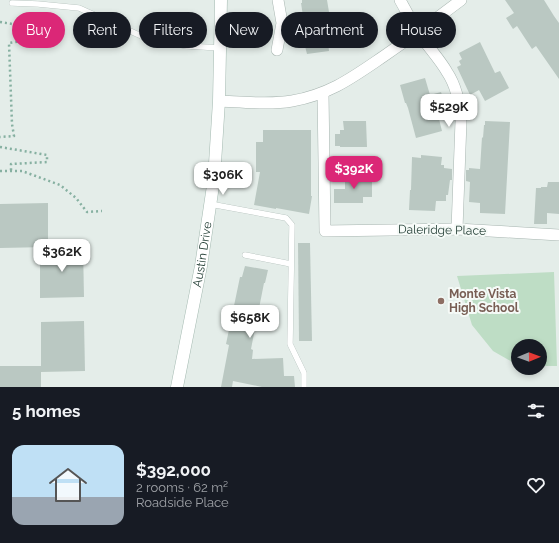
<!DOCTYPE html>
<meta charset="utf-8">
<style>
:root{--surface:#171b24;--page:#242831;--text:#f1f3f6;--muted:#9ea1a6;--line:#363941;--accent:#db2777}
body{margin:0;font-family:Raleway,sans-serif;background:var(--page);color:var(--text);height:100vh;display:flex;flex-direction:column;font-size:15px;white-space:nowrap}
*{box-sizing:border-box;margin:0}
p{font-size:13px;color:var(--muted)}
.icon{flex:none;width:22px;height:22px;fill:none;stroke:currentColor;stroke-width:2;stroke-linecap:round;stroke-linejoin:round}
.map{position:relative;height:387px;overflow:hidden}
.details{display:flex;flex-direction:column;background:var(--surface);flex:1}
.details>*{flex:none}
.guide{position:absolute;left:12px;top:12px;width:535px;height:36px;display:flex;gap:8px}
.needle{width:26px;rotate:89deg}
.fabs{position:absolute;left:511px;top:339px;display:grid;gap:8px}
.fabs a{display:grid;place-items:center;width:36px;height:36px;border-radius:50%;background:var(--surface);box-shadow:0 2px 6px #0003;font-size:20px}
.price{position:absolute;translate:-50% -34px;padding:0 9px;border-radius:8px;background:#fff;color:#222;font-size:13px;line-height:26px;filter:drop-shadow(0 1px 2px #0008)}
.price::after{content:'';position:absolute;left:50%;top:24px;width:12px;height:9px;margin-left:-6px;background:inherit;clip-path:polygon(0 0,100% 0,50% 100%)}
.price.current{background:var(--accent);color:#fff}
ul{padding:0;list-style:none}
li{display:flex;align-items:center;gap:12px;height:100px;padding:0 12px}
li+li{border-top:1px solid var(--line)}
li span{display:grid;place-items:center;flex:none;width:112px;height:80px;border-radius:12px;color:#555}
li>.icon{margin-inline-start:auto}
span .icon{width:48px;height:48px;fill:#fffc;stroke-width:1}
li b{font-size:17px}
h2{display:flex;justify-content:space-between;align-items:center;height:48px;padding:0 12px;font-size:17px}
.pill{padding:0 14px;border-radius:18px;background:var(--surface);box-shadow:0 2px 6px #0003;font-size:14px;line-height:36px}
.pill.current{background:var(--accent);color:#fff}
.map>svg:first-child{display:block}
.green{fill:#beddc5}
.building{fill:#bac8c2}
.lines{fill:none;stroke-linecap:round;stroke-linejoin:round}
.service-casing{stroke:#a7b5b0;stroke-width:6}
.minor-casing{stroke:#a7b5b0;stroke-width:12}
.secondary-casing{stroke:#a3b9b0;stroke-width:13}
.path{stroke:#86b0a1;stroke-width:2.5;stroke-dasharray:2 3;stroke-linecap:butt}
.service{stroke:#fff;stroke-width:5.5}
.minor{stroke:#fff;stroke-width:11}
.secondary{stroke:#fff;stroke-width:12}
.education-dot{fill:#8d6e63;stroke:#f5faf7;stroke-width:1.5}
.labels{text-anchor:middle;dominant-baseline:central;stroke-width:4;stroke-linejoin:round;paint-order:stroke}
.street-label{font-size:12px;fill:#243f36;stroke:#f5faf7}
.education-label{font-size:12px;font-weight:bold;fill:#785e54;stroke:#f5faf7;text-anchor:start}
</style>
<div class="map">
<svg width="559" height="387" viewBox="0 0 559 387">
<rect width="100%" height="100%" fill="#e4ede9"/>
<polygon class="green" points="554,272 557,366 540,366 540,346 518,346 518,364 514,363 493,351 472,325 457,276"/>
<g class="building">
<polygon points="302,0 327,0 330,18 329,20 325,20 329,51 307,54 305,46 302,47 301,43 296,44 292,17 303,16 301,3 302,3"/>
<polygon points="505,0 544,0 554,16 559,23 559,79 536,46 532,49 517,26 513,29 506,18 514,13"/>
<polygon points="480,42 495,73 500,71 509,88 485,101 479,90 470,95 457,67 461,65 459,61 462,59 459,53"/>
<polygon points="425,78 430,95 441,92 449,117 439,119 442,131 416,138 408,108 406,103 405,103 400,85"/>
<polygon points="343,121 366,121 367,147 340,147 340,146 335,146 335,134 340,134 340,130 344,130"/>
<polygon points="485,121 510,122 505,214 480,213 480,203 469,202 470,182 466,181 466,170 469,170 469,168 480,169 482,137 483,138 484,125 485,125"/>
<polygon points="263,130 311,130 311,196 312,196 309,214 276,208 276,209 254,205 260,172 256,172 256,142 263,142"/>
<polygon points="421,155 442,157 441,165 444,165 444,168 452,169 452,180 450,180 448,195 446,195 446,201 436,201 435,211 409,210 410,190 411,190 412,157 421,158"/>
<polygon points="345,177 372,177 372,197 363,197 363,203 334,203 334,189 345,189"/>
<polygon points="548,182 559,182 559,214 547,213 547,224 534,224 536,188 541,188 541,187 547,187"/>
<polygon points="48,203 48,247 0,248 0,204"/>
<polygon points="298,243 310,243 312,341 299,341"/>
<polygon points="83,247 84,297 40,298 40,248"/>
<polygon points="245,266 268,270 265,283 264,283 251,349 253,350 252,359 283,358 284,376 294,376 295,387 262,387 233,381 232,387 221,387 229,345 226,344 240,277 242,277"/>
<polygon points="84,321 85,371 41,372 41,322"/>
<rect x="0" y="366" width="41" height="21"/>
</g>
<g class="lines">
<defs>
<g id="service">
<polyline points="12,3 38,4 79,8 148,39 187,46 220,48"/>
<polyline points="210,204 286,218 292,225 290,344 304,373 304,387"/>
<polyline points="245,255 291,264"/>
</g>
<g id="minor">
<path d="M400 0C406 11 412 22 418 32 427 46 439 58 447 72 457 87 460 104 461 121L457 229"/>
<polyline points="277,50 282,23 278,0"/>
<polyline points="323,93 325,231 457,229 559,235"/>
<path d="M219 101C242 102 270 105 292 101 331 94 353 77 384 56 410 38 436 19 461 0"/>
</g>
<g id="secondary">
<path id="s1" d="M177 387 201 266 214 179 219 101 221 0"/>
</g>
</defs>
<use href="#service" class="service-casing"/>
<use href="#minor" class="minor-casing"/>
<use href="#secondary" class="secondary-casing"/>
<g class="path">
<polyline points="0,22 56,31 55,36 9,43 12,124 14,136 0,137"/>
<polyline points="0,147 47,155 47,162 11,164 11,171"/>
<polyline points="0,171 22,171 60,185 76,198 87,212 102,211"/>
</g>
<use href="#service" class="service"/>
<use href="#minor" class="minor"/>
<use href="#secondary" class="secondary"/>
</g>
<circle class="education-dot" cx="441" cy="301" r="4"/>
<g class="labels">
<g class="street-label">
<text transform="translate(442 230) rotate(1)">Daleridge Place</text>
<text stroke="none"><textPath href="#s1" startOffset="135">Austin Drive</textPath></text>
</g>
<g class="education-label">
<text x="449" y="294">Monte Vista<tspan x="449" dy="14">High School</tspan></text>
</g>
</g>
</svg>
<div class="fabs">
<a><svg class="needle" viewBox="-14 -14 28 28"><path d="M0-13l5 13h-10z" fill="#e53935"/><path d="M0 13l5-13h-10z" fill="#9ea1a6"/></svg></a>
</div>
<b class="price" style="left:449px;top:128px">$529K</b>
<b class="price current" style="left:354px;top:190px">$392K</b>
<b class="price" style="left:223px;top:196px">$306K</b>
<b class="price" style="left:62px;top:273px">$362K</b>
<b class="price" style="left:250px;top:339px">$658K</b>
<div class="guide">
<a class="pill current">Buy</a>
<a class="pill">Rent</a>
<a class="pill">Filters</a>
<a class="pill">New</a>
<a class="pill">Apartment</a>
<a class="pill">House</a>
</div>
</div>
<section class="details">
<h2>5 homes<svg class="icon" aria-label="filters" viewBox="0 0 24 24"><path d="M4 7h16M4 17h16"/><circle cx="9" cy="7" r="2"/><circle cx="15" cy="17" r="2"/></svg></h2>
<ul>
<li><span style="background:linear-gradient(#bfe0f5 65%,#9aa5b1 0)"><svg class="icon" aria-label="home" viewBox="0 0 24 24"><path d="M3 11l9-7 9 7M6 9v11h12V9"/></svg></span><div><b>$392,000</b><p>2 rooms · 62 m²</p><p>Roadside Place</p></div><svg class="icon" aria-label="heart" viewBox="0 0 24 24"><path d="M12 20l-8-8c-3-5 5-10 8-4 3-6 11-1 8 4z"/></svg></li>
</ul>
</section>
